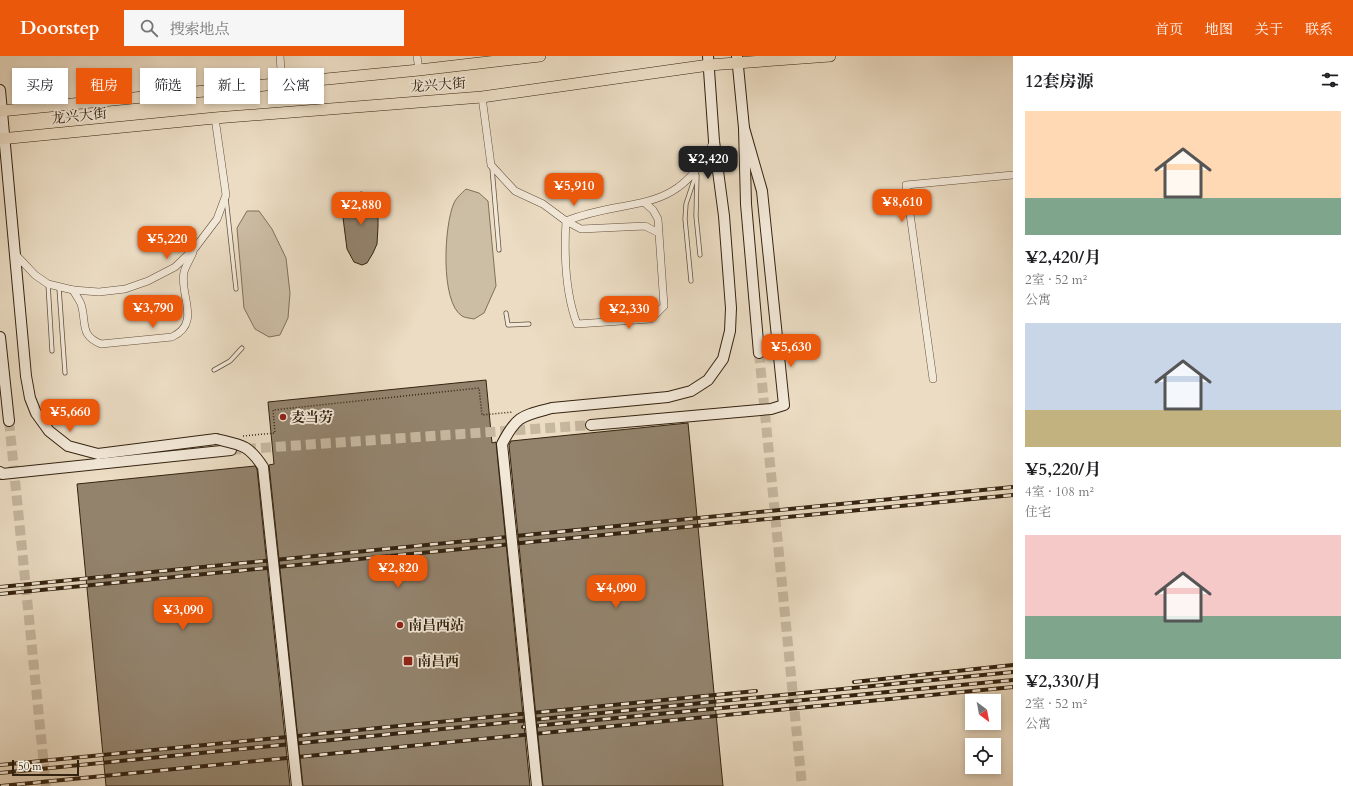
<!DOCTYPE html>
<html lang="zh">
<meta charset="utf-8">
<style>
:root{--surface:#fff;--page:#f6f6f6;--text:#202124;--muted:#757577;--accent:#ea580c}
body{margin:0;font-family:Cardo,"Noto Serif SC",serif;background:var(--page);color:var(--text);height:100vh;display:flex;flex-direction:column;font-size:15px;white-space:nowrap}
*{box-sizing:border-box;margin:0}
p{font-size:13px;color:var(--muted)}
.icon{flex:none;width:22px;height:22px;fill:none;stroke:currentColor;stroke-width:2;stroke-linecap:round;stroke-linejoin:round}
.map{position:relative;flex:1;overflow:hidden}
.details{display:flex;flex-direction:column;background:var(--surface);width:340px}
.details>*{flex:none}
.banner{position:absolute;left:12px;top:12px;width:380px;height:36px;display:flex;gap:8px}
.needle{width:26px;rotate:148deg}
.tools{position:absolute;left:965px;top:638px;display:grid;gap:8px}
.tools a{display:grid;place-items:center;width:36px;height:36px;border-radius:0px;background:var(--surface);box-shadow:0 2px 6px #0003;font-size:20px}
.scale{position:absolute;left:12px;bottom:10px;width:67px;box-sizing:border-box;padding-left:4px;border:2px solid #342310;border-top:0;font-size:11px;line-height:14px;white-space:nowrap;color:#342310;-webkit-text-stroke:3px #f2e8d8;paint-order:stroke}
.price{position:absolute;translate:-50% -34px;padding:0 9px;border-radius:8px;background:var(--accent);color:#fff;font-size:13px;line-height:26px;filter:drop-shadow(0 1px 2px #0008)}
.price::after{content:'';position:absolute;left:50%;top:24px;width:12px;height:9px;margin-left:-6px;background:inherit;clip-path:polygon(0 0,100% 0,50% 100%)}
.price.on{background:#222;color:#fff}
ul{padding:0;list-style:none}
li{display:grid;align-content:center;gap:8px;height:212px;padding:0 12px}
li span{display:grid;place-items:center;height:124px;border-radius:0px;color:#555}
li>.icon{margin-inline-start:auto}
span .icon{width:72px;height:72px;fill:#fffc;stroke-width:1}
li b{font-size:17px}
h2{display:flex;justify-content:space-between;align-items:center;height:48px;padding:0 12px;font-size:17px}
.pill{padding:0 14px;border-radius:0px;background:var(--surface);box-shadow:0 2px 6px #0003;font-size:14px;line-height:36px}
.pill.on{background:var(--accent);color:#fff}
header{display:flex;align-items:center;gap:24px;box-sizing:border-box;height:56px;padding:0 20px;background:var(--accent);color:#fff}
header strong{font-size:19px}
nav{display:flex;gap:22px;margin-inline-start:auto;font-size:14px}
.search{width:280px;height:36px;background:var(--page);display:flex;align-items:center;gap:10px;box-sizing:border-box;padding:0 14px;border-radius:0px;color:var(--muted);font-size:15px}
main{display:flex;flex:1;min-height:0}
.map>svg:first-child{display:block}
.green{fill:#ccbda5;stroke:#80705a}
.building{fill:#93836d;stroke:#342310}
.lines{fill:none;stroke-linecap:round;stroke-linejoin:round}
.secondary-tunnel{stroke:#c6b79f;stroke-width:10;stroke-dasharray:10 5;stroke-linecap:butt}
.lane-casing{stroke:#62513d;stroke-width:5}
.street-casing{stroke:#62513d;stroke-width:8}
.secondary-casing{stroke:#342310;stroke-width:12}
.primary-casing{stroke:#342310;stroke-width:12}
.path{stroke:#342310;stroke-width:1.5;stroke-dasharray:1 2;stroke-linecap:butt}
.lane{stroke:#f2e8d8;stroke-width:3.5}
.street{stroke:#f2e8d8;stroke-width:7}
.secondary{stroke:#f2e8d8;stroke-width:10}
.primary{stroke:#ebdcc3;stroke-width:11}
.rail-casing{stroke:#342310;stroke-width:4}
.rail{stroke:#f2e8d8;stroke-width:2.5;stroke-dasharray:8;stroke-linecap:butt}
.secondary-bridge-casing{stroke:#342310;stroke-width:12;stroke-linecap:butt}
.secondary-bridge{stroke:#f2e8d8;stroke-width:10}
.poi-dot{fill:#8f2418;stroke:#f2e8d8;stroke-width:1.5}
.labels{text-anchor:middle;dominant-baseline:central;stroke-width:3.5;stroke-linejoin:round;paint-order:stroke}
.street-label{font-size:14px;fill:#342310;stroke:#f2e8d8}
.poi-label{font-size:14px;font-weight:bold;fill:#342310;stroke:#f2e8d8;text-anchor:start}
</style>
<header>
<strong>Doorstep</strong>
<div class="search"><svg class="icon" aria-label="search" viewBox="0 0 24 24"><circle cx="10" cy="10" r="6"/><path d="M15 15l6 6"/></svg>搜索地点</div>
<nav><a>首页</a><a>地图</a><a>关于</a><a>联系</a></nav>
</header>
<main>
<div class="map">
<svg width="1013" height="730" viewBox="0 0 1013 730">
<rect width="100%" height="100%" fill="#ebdcc3"/>
<filter id="stains"><feTurbulence type="fractalNoise" baseFrequency=".005" numOctaves="4"/><feColorMatrix values="0 0 0 0 .2 0 0 0 0 .09 0 0 0 0 .02 0 0 0 .5 -.17"/></filter>
<radialGradient id="worn" r=".72"><stop offset=".6" stop-color="#630" stop-opacity="0"/><stop offset="1" stop-color="#630" stop-opacity=".3"/></radialGradient>
<g class="green">
<path d="M466 133 479 137 488 145 496 230 484 257 474 263C470 262 465 262 462 260 440 246 444 169 454 147 456 142 462 137 466 133Z"/>
<polygon points="247,155 259,155 272,173 286,202 290,237 288,262 280,279 269,281 255,273 244,252 237,172"/>
</g>
<g class="building">
<polygon points="361,136 373,139 378,151 378,170 377,188 373,197 367,207 362,209 354,206 347,193 341,146"/>
<polygon points="486,324 492,387 496,386 530,730 303,730 269,409 274,408 268,346"/>
<polygon points="688,367 723,730 543,730 509,389 511,385"/>
<polygon points="255,410 257,413 290,730 106,730 77,428"/>
</g>
<g class="lines">
<g class="secondary-tunnel">
<polyline points="759,297 802,730"/>
<polyline points="9,365 46,730"/>
<polyline points="231,394 591,369"/>
</g>
<defs>
<g id="lane">
<polyline points="492,112 499,194"/>
<polyline points="697,119 696,160 700,199"/>
<polyline points="226,142 236,233"/>
<polyline points="691,225 685,163 686,148 697,115"/>
<polyline points="48,228 52,295"/>
<polyline points="59,232 65,317"/>
<polyline points="506,257 508,269 529,268"/>
<polyline points="214,314 230,305 242,292"/>
</g>
<g id="street">
<polyline points="280,0 282,27"/>
<polyline points="417,0 419,14"/>
<path d="M482 41 491 109 515 135 543 148 566 165C631 139 676 163 714 85"/>
<path d="M645 147 653 154 658 163 664 250 651 263 577 268C565 236 564 199 566 165L581 173 645 170 659 177"/>
<polyline points="17,200 35,219 48,228 73,234 99,236 125,233 148,225 175,211 195,192 217,163 226,139 215,62"/>
<path d="M73 234C75 238 79 243 81 248 87 267 79 279 101 288L172 281C202 267 179 239 184 216 186 209 191 202 193 196"/>
<polyline points="933,323 906,129 1013,119"/>
</g>
<g id="secondary">
<polyline points="737,0 744,72 746,148 759,297"/>
<polyline points="0,34 26,320 30,342 36,357 49,375 68,390 98,398 216,383"/>
<polyline points="0,281 9,365"/>
<polyline points="552,352 668,341 691,335 708,324 723,303 730,275 731,252 724,160 714,85 708,0"/>
<polyline points="591,369 771,353 784,349 762,135 744,72"/>
<polyline points="0,416 2,418 231,394"/>
</g>
<g id="primary">
<polyline points="0,55 419,14 540,0"/>
<polyline points="0,83 215,62 482,41 709,9 830,0"/>
</g>
</defs>
<use href="#lane" class="lane-casing"/>
<use href="#street" class="street-casing"/>
<use href="#secondary" class="secondary-casing"/>
<use href="#primary" class="primary-casing"/>
<polyline class="path" points="243,380 275,377 273,354 479,332 482,359 513,356"/>
<use href="#lane" class="lane"/>
<use href="#street" class="street"/>
<use href="#secondary" class="secondary"/>
<use href="#primary" class="primary"/>
<defs>
<g id="rail">
<polyline points="0,531 1013,431"/>
<polyline points="0,538 1013,439"/>
<polyline points="854,626 1013,609"/>
<polyline points="523,671 1013,624"/>
<polyline points="0,709 756,635"/>
<polyline points="0,717 1013,616"/>
<polyline points="1,730 1013,631"/>
</g>
</defs>
<use href="#rail" class="rail-casing"/>
<use href="#rail" class="rail"/>
<defs>
<g id="secondary-bridge">
<path d="M216 383C241 389 248 388 263 411L297 730"/>
<path d="M537 730 502 388C517 359 522 360 552 352"/>
</g>
</defs>
<use href="#secondary-bridge" class="secondary-bridge-casing"/>
<use href="#secondary-bridge" class="secondary-bridge"/>
</g>
<g class="poi-dot">
<circle cx="283" cy="361" r="4"/>
<circle cx="400" cy="569" r="4"/>
<rect x="403" y="600" width="10" height="10" rx="2"/>
</g>
<g class="labels">
<g class="street-label">
<text transform="translate(438 29) rotate(-4)">龙兴大街</text>
<text transform="translate(79 60) rotate(-6)">龙兴大街</text>
</g>
<g class="poi-label">
<text x="291" y="361">麦当劳</text>
<text x="408" y="569">南昌西站</text>
<text x="417" y="605">南昌西</text>
</g>
</g>
<rect width="100%" height="100%" filter="url(#stains)"/>
<rect width="100%" height="100%" fill="url(#worn)"/>
</svg>
<div class="tools">
<a><svg class="needle" viewBox="-14 -14 28 28"><path d="M0-13l5 13h-10z" fill="#e53935"/><path d="M0 13l5-13h-10z" fill="#757577"/></svg></a>
<a><svg class="icon" aria-label="locate" viewBox="0 0 24 24"><circle cx="12" cy="12" r="6"/><path d="M12 2v4M12 18v4M2 12h4M18 12h4"/></svg></a>
</div>
<div class="scale">50 m</div>
<b class="price on" style="left:708px;top:124px">¥2,420</b>
<b class="price" style="left:574px;top:151px">¥5,910</b>
<b class="price" style="left:902px;top:167px">¥8,610</b>
<b class="price" style="left:361px;top:170px">¥2,880</b>
<b class="price" style="left:167px;top:204px">¥5,220</b>
<b class="price" style="left:153px;top:273px">¥3,790</b>
<b class="price" style="left:629px;top:274px">¥2,330</b>
<b class="price" style="left:791px;top:312px">¥5,630</b>
<b class="price" style="left:70px;top:377px">¥5,660</b>
<b class="price" style="left:398px;top:533px">¥2,820</b>
<b class="price" style="left:616px;top:553px">¥4,090</b>
<b class="price" style="left:183px;top:575px">¥3,090</b>
<div class="banner">
<a class="pill">买房</a>
<a class="pill on">租房</a>
<a class="pill">筛选</a>
<a class="pill">新上</a>
<a class="pill">公寓</a>
</div>
</div>
<section class="details">
<h2>12套房源<svg class="icon" aria-label="filters" viewBox="0 0 24 24"><path d="M4 7h16M4 17h16"/><circle cx="9" cy="7" r="2"/><circle cx="15" cy="17" r="2"/></svg></h2>
<ul>
<li><span style="background:linear-gradient(#ffd9b3 70%,#7fa58c 0)"><svg class="icon" aria-label="home" viewBox="0 0 24 24"><path d="M3 11l9-7 9 7M6 9v11h12V9"/></svg></span><div><b>¥2,420/月</b><p>2室 · 52 m²</p><p>公寓</p></div></li>
<li><span style="background:linear-gradient(#c9d6e8 70%,#c2b280 0)"><svg class="icon" aria-label="home" viewBox="0 0 24 24"><path d="M3 11l9-7 9 7M6 9v11h12V9"/></svg></span><div><b>¥5,220/月</b><p>4室 · 108 m²</p><p>住宅</p></div></li>
<li><span style="background:linear-gradient(#f6c9c9 65%,#7fa58c 0)"><svg class="icon" aria-label="home" viewBox="0 0 24 24"><path d="M3 11l9-7 9 7M6 9v11h12V9"/></svg></span><div><b>¥2,330/月</b><p>2室 · 52 m²</p><p>公寓</p></div></li>
</ul>
</section>
</main>
